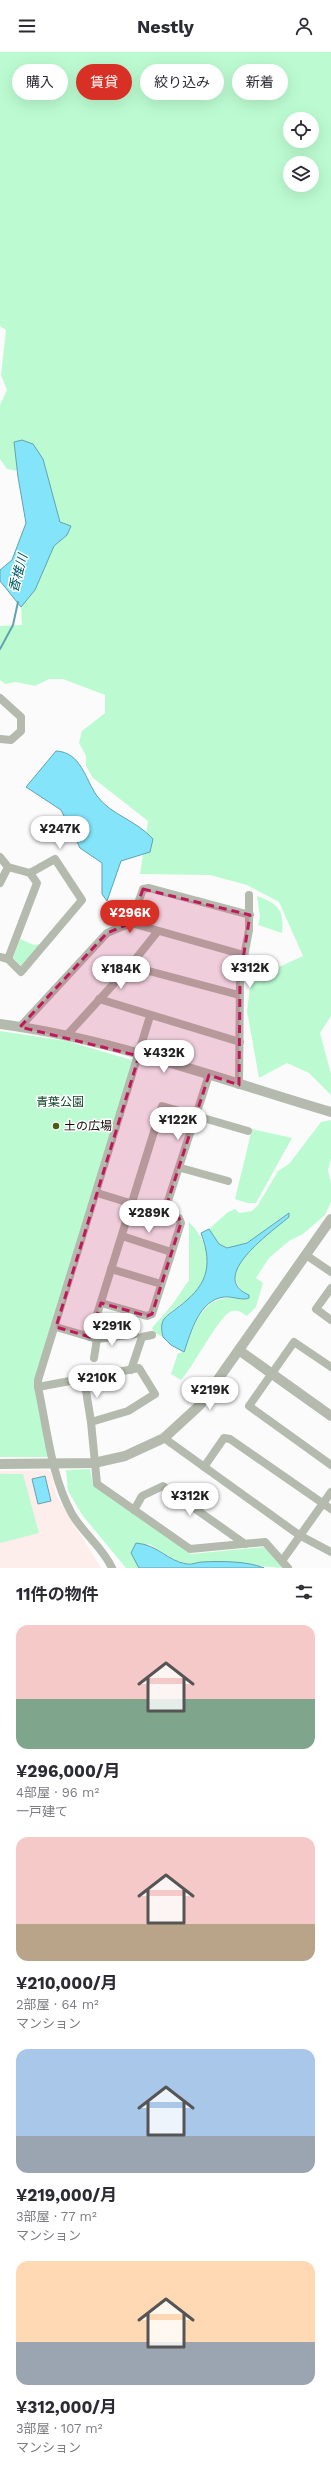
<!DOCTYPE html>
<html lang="ja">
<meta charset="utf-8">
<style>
:root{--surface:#fff;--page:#f2f2f3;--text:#2b2b33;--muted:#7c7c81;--accent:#d93025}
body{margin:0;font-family:"Work Sans","Noto Sans JP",sans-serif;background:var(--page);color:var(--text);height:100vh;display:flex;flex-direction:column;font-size:15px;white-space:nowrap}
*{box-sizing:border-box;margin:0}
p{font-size:13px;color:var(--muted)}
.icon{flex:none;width:22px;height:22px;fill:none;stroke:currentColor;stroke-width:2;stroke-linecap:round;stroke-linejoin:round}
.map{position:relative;height:1516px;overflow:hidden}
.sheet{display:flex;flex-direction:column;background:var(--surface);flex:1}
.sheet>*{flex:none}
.guide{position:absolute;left:12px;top:12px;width:307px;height:36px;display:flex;gap:8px}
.tools{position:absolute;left:283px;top:60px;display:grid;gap:8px}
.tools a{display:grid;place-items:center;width:36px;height:36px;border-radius:50%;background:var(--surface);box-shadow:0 4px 16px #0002;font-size:20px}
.price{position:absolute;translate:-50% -34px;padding:0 9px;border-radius:14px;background:#fff;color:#222;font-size:13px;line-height:26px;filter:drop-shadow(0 1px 2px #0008)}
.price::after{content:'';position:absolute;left:50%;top:24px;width:12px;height:9px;margin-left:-6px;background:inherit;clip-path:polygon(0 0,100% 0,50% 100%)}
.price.on{background:var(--accent);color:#fff}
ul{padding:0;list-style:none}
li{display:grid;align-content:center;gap:8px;height:212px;padding:0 16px}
li span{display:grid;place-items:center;height:124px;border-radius:12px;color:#555}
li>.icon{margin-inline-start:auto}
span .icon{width:72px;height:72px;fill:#fffc;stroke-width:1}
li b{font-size:17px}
h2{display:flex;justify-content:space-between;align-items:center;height:48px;padding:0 16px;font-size:17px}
.pill{padding:0 14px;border-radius:18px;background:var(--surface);box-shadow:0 4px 16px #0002;font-size:14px;line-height:36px}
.pill.on{background:var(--accent);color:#fff}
header{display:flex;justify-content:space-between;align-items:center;height:52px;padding:0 16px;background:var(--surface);font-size:18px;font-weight:700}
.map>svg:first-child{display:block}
.education{fill:#fdedeb}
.green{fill:#bcfbd1;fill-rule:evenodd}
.water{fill:#84e4fa;stroke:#62a2b0}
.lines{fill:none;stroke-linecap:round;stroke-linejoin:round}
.stream{stroke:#62a2b0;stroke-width:2}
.minor{stroke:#b4baad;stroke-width:8}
.tertiary{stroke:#b4baad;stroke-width:10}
.marked{fill:#c2185b;fill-opacity:0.2;stroke:#c2185b;stroke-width:3;stroke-dasharray:8 5;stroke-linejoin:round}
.poi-dot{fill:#466010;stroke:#fff;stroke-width:1.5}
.labels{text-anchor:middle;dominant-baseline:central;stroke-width:3;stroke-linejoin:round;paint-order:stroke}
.park-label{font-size:12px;fill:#104528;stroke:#fff}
.poi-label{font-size:12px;fill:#140905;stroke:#fff;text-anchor:start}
.water-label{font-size:13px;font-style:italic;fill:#005968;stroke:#fff}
</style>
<header><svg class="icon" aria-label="menu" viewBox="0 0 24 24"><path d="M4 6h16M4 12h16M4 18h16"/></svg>Nestly<svg class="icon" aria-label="person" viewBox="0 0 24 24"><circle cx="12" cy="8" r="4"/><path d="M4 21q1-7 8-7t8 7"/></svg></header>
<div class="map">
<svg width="331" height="1516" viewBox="0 0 331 1516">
<rect width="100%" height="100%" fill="#fbfbfb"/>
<polygon class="education" points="47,1418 51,1421 57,1445 101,1516 0,1516 0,1419"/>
<g class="green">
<path d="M0 0H331V964L320 981 331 1022V1043L309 1021 287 1011 259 1026 247 959 251 928 303 904 279 850 247 833 210 823 140 822 148 769 93 726 86 714V704L79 691 82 679 105 661V643L63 627H49L35 634 16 630 5 632 0 628V574L22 573 21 555 35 538 54 494 67 483 60 470 43 407 14 390 17 419 7 417 0 407V353L7 338 1 323 6 278 0 274ZM290 67H312V89H290ZM290 111H312V133H290Z"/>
<path d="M257 844C277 851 285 858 282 881L258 873 260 865Z"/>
<polygon points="20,887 34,893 40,892 22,915 13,906"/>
<polygon points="0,979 67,989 135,1009 36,1328 49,1405 0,1405"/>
<path d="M331 1068V1107L328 1118 331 1131V1150L325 1163 303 1182 289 1189 269 1206 256 1226 263 1231 256 1255 247 1264C242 1261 237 1256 230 1260 218 1266 193 1315 181 1328L171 1322 178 1301 184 1300C196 1268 204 1238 246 1247 243 1239 234 1232 235 1222 237 1203 274 1175 288 1161L247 1191 227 1196 219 1192 209 1177 228 1160 235 1157 239 1161 252 1159 258 1153 278 1119 289 1112 321 1070Z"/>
<polygon points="252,1077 292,1086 256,1151 247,1151 235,1147"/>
<path d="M189 1170C209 1190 216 1218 195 1241 187 1250 174 1255 166 1264 161 1270 162 1278 163 1285L155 1281 152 1276 172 1253 189 1228Z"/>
<polygon points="90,1417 93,1433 191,1502 264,1495 284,1516 202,1510 188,1512 175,1508 149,1492 131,1501 139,1516 126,1516 83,1464 68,1439 66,1418"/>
<polygon points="0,1422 23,1422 39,1481 0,1491"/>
</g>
<g class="water">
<polygon points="22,388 33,392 43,407 60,470 71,474 67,483 54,494 35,538 21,555 0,529 0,518 12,508 26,471 18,425 14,390"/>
<path d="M56 699C81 700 85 727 97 744 111 763 136 768 153 787L150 800 121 809 107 849 102 842V811L80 796 61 758 26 735Z"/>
<path d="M289 1161V1165C274 1178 206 1225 249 1243V1246C243 1249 232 1244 224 1245 199 1248 191 1280 184 1300L171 1293 163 1285C162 1281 161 1276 162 1272 163 1265 171 1261 177 1256 206 1235 214 1216 201 1181L209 1177 219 1192 227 1196 247 1191Z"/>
<polygon points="45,1424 51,1449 38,1452 32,1427"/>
<path d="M136 1491C159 1493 167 1509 187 1512 192 1513 197 1510 202 1510 220 1509 248 1509 264 1516H139L131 1501Z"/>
</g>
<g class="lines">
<polyline class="stream" points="0,597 13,573 18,550"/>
<g class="minor">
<polyline points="0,646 21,665 21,679 11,688 0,687"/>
<polyline points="0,805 8,815 30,821 55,807 82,848 21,920 8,907 0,905"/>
<polyline points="0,831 8,815"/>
<polyline points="131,871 244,903"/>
<polyline points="8,907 37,831 30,821"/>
<polyline points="130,914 239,943"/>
<polyline points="99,947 240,990"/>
<polyline points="20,975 107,881 131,871 143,837 149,836 250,863"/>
<polyline points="67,983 130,914 158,879"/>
<polyline points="239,1033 240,926 249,878 249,843"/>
<polyline points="181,1116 228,1129"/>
<polyline points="97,1141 179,1166 181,1171 152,1262 147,1264 101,1251"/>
<polyline points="164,1161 209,1023"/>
<polyline points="122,1184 171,1200"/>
<polyline points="306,1203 331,1220"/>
<polyline points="111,1217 161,1232"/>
<polyline points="331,1236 316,1257 331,1268"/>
<polyline points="56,1275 90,1285 162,1054 248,1079"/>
<polyline points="90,1285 97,1287 135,1282"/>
<polyline points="94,1306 97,1287"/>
<polyline points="331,1315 294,1290 249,1354 331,1413"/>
<polyline points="131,1318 142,1285 152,1283"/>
<polyline points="84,1326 91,1370"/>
<polyline points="38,1335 38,1328 150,964"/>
<polyline points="164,1386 299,1483 331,1500"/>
<polyline points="204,1415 224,1386 230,1387 331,1457"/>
<polyline points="134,1458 142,1444 163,1434 245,1492"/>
<polyline points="282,1509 331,1440"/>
<path d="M112 1516C103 1496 83 1481 72 1462 51 1424 47 1376 38 1335L139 1316 155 1342 128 1359 91 1370 97 1432 190 1497 265 1490 288 1516"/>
</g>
<g class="tertiary">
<path d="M0 972C113 987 222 1028 331 1060"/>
<polyline points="240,1299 331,1364"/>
<polyline points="0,1412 94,1411 125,1404 164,1386 200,1353 331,1167"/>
</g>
</g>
<path class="marked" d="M143 837 250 863 240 926 239 1033 209 1023 164 1161 179 1166 181 1171 152 1262 147 1264 101 1251 90 1285 56 1275 139 1004 20 975 107 881 131 871Z"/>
<circle class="poi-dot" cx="56" cy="1074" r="4"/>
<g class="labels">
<g class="park-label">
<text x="60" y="1050">青葉公園</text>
</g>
<g class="poi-label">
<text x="64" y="1074">土の広場</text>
</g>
<g class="water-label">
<text transform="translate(18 521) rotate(-75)">香椎川</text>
</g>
</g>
</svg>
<div class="tools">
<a><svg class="icon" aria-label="locate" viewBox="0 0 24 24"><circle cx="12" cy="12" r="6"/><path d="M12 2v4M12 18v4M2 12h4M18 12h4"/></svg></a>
<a><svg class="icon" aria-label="layers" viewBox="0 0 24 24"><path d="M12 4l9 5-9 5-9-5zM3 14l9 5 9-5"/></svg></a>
</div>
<b class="price" style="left:60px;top:798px">¥247K</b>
<b class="price on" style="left:130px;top:882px">¥296K</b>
<b class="price" style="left:250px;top:937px">¥312K</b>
<b class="price" style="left:121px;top:938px">¥184K</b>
<b class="price" style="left:164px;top:1022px">¥432K</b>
<b class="price" style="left:178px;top:1089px">¥122K</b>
<b class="price" style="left:149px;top:1182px">¥289K</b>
<b class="price" style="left:112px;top:1295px">¥291K</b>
<b class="price" style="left:97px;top:1347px">¥210K</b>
<b class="price" style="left:210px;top:1359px">¥219K</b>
<b class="price" style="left:190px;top:1465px">¥312K</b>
<div class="guide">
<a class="pill">購入</a>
<a class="pill on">賃貸</a>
<a class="pill">絞り込み</a>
<a class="pill">新着</a>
</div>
</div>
<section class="sheet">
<h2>11件の物件<svg class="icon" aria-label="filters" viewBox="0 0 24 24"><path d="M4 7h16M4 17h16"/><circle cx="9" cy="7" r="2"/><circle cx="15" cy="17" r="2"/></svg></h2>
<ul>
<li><span style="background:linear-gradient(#f6c9c9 60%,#7fa58c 0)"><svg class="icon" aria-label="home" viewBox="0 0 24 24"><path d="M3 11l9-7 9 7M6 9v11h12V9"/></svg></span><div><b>¥296,000/月</b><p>4部屋 · 96 m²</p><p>一戸建て</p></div></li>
<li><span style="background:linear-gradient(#f6c9c9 70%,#b9a48a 0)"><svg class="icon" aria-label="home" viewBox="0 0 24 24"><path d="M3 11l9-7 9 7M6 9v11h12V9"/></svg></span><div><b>¥210,000/月</b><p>2部屋 · 64 m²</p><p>マンション</p></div></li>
<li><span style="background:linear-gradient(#a9c7e8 70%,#9aa5b1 0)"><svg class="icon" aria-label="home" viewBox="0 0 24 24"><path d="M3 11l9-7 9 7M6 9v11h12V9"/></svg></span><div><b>¥219,000/月</b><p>3部屋 · 77 m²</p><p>マンション</p></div></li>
<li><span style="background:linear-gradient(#ffd9b3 65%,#9aa5b1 0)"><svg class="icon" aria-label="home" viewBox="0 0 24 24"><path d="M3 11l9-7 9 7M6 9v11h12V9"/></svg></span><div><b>¥312,000/月</b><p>3部屋 · 107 m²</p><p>マンション</p></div></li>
</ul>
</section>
